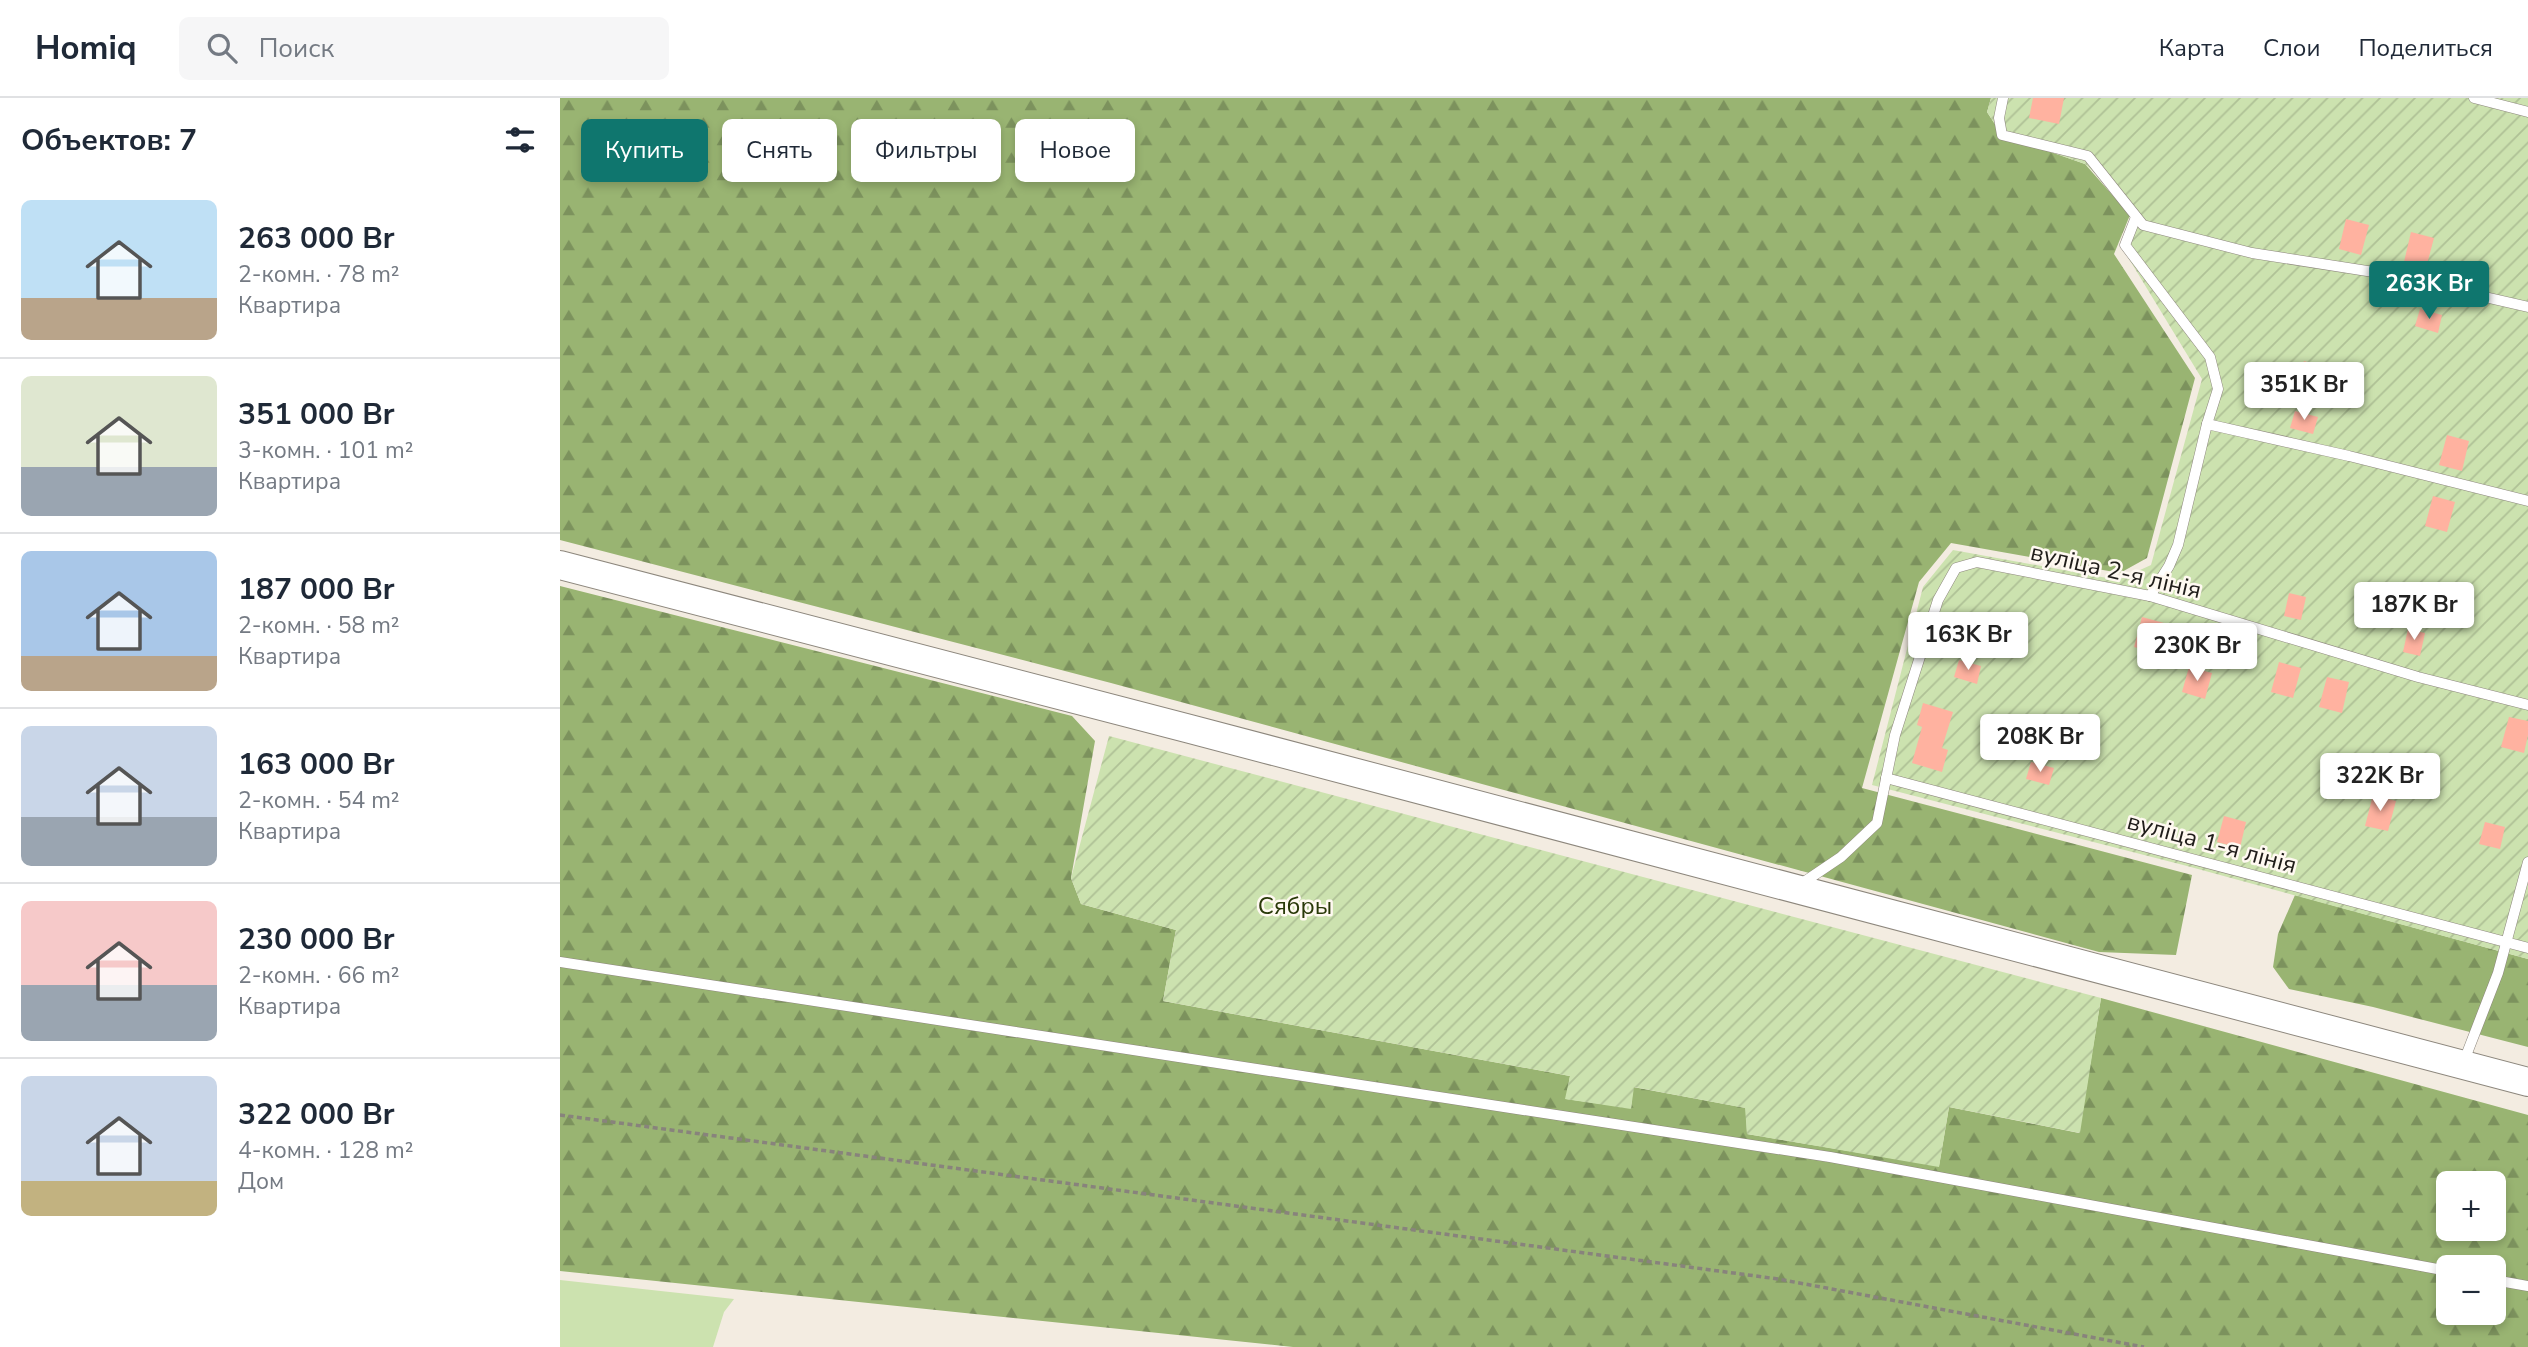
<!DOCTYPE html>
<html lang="ru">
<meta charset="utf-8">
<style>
:root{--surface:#fff;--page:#f6f6f7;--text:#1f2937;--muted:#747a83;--line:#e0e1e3;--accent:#0f766e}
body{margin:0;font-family:"Nunito Sans",sans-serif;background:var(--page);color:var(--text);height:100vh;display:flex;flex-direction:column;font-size:26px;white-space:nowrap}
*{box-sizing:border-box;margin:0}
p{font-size:23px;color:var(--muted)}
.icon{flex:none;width:38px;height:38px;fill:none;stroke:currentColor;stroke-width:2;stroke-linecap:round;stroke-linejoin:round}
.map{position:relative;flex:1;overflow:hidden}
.sheet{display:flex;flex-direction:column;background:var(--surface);width:560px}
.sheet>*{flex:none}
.guide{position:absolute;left:21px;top:21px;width:665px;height:63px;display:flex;gap:14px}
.tools{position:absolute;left:1876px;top:1073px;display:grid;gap:14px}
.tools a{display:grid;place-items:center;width:70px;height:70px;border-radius:10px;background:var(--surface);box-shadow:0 4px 10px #0003;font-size:35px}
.price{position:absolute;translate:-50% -60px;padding:0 16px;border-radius:7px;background:#fff;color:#222;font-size:23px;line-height:46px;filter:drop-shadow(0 2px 4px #0008)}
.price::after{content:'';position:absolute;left:50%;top:42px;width:21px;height:16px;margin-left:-10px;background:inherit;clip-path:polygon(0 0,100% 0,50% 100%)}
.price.current{background:var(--accent);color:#fff}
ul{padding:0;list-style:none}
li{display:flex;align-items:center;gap:21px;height:175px;padding:0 21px}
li+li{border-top:2px solid var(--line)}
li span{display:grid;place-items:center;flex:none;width:196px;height:140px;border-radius:10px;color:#555}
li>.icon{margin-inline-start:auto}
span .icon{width:84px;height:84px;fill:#fffc;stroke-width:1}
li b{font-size:30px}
h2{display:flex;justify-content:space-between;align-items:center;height:84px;padding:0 21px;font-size:30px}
.tag{padding:0 24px;border-radius:10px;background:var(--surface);box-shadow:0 4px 10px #0003;font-size:24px;line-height:63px}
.tag.current{background:var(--accent);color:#fff}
header{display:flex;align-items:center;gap:42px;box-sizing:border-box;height:98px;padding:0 35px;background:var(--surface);border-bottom:2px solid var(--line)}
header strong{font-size:33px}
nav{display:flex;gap:38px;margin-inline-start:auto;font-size:24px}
.search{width:490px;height:63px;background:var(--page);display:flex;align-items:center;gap:18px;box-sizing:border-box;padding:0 24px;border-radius:10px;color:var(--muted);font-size:26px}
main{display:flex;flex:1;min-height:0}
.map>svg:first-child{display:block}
.grass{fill:#cce2af}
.forest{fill:url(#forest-firs);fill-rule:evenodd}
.garden{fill:url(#garden-furrows)}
.building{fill:#ffb2a0}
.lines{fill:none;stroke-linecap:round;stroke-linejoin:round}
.lane-casing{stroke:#8d877d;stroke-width:11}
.secondary-casing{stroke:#8d877d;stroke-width:30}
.path{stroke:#88837c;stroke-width:3.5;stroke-dasharray:5 3.5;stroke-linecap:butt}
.lane{stroke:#fff;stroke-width:10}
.secondary{stroke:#fff;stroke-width:28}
.labels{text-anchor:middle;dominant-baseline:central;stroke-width:5;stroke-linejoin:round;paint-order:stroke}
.street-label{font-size:24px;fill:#201d1a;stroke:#fff9f1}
.park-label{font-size:24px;fill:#293908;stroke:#fff9f1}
</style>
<header>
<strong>Homiq</strong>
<div class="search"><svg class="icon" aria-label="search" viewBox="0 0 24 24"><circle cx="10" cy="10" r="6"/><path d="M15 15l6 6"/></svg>Поиск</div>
<nav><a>Карта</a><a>Слои</a><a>Поделиться</a></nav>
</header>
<main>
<section class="sheet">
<h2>Объектов: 7<svg class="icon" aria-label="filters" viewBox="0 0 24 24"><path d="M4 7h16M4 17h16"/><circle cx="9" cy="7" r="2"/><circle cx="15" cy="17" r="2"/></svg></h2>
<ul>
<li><span style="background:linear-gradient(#bfe0f5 70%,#b9a48a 0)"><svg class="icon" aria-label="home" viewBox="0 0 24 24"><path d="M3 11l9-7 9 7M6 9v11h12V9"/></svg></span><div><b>263 000 Br</b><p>2-комн. · 78 m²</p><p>Квартира</p></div></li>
<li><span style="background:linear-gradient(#dfe7d0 65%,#9aa5b1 0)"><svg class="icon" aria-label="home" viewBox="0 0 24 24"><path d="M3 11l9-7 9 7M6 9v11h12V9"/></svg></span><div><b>351 000 Br</b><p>3-комн. · 101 m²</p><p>Квартира</p></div></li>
<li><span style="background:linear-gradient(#a9c7e8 75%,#b9a48a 0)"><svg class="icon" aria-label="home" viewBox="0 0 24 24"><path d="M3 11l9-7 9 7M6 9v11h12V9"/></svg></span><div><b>187 000 Br</b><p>2-комн. · 58 m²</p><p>Квартира</p></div></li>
<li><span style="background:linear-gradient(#c9d6e8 65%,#9aa5b1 0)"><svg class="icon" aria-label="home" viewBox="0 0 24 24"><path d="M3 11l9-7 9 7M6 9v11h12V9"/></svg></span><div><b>163 000 Br</b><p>2-комн. · 54 m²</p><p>Квартира</p></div></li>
<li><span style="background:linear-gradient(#f6c9c9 60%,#9aa5b1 0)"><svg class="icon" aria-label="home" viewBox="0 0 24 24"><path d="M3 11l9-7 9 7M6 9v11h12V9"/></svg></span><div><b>230 000 Br</b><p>2-комн. · 66 m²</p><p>Квартира</p></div></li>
<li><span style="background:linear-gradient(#c9d6e8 75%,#c2b280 0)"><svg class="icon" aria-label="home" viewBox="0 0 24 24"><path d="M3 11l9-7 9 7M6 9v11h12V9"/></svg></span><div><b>322 000 Br</b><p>4-комн. · 128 m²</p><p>Дом</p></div></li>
</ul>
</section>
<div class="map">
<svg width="1968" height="1249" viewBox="0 0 1968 1249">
<defs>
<pattern id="forest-firs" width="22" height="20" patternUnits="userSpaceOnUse" patternTransform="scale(1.75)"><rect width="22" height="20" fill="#99b472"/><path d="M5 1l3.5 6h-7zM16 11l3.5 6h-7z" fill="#7c925d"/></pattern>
<pattern id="garden-furrows" width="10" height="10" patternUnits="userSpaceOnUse" patternTransform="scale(1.75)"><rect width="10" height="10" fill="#cce2af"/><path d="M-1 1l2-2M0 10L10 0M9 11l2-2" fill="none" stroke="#afc196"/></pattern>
</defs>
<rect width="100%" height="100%" fill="#f3ece1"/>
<polygon class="grass" points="0,1182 174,1201 164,1214 153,1249 0,1249"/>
<g class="forest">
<polygon points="0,0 1431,0 1427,14 1442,37 1525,66 1570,117 1554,156 1635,280 1587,460 1560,475 1391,445 1359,484 1302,690 1632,777 1616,857 1539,854 551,585 0,442"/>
<path d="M0 488 512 618 535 643 511 780 521 806 616 832 603 903 1010 978 1006 1001 1071 1010 1073 989 1186 1010 1187 1036 1379 1068 1389 1009 1519 1035 1541 900 1968 1017V1249H733L0 1173ZM1888 1085H1934V1130H1888ZM1888 1169H1934V1214H1888Z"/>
<polygon points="1735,797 1968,861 1968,949 1813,909 1729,891 1713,869 1718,836"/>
</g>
<g class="garden">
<polygon points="1431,0 1968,0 1968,861 1627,768 1312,687 1363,489 1393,452 1558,482 1591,467 1642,281 1566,156 1582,118 1525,66 1442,37 1427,14"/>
<polygon points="549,638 1541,900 1520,1035 1389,1009 1379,1069 1187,1036 1185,1010 1074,989 1071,1011 1005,1001 1010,978 603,903 616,832 521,806 511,780"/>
</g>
<g class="building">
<polygon points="1473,0 1504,0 1499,26 1469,20"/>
<polygon points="1786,121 1809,127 1801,157 1779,151"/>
<polygon points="1851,134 1874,140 1866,170 1844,164"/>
<polygon points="1860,211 1882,217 1878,235 1855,228"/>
<polygon points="1744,263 1766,270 1762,287 1739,280"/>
<polygon points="1735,313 1758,319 1753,336 1730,330"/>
<polygon points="1887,337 1909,343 1902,373 1879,367"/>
<polygon points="1873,398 1895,404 1887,434 1865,428"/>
<polygon points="1729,495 1746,499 1741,522 1724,518"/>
<polygon points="1400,519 1423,525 1418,542 1395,536"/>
<polygon points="1582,519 1604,525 1596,555 1574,549"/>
<polygon points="1848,531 1865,535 1860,558 1843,554"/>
<polygon points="1399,562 1421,568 1417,586 1394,579"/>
<polygon points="1719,564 1741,570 1733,600 1711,594"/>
<polygon points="1629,569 1652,575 1645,601 1622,594"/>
<polygon points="1767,579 1789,584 1782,615 1759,609"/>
<polygon points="1363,605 1393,614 1382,650 1388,652 1382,674 1352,665 1362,629 1357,627"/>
<polygon points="1949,619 1968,623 1968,637 1964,655 1941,649"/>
<polygon points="1471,664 1494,670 1489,687 1466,681"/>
<polygon points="1813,697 1836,703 1828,733 1805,728"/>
<polygon points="1664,718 1686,724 1680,750 1657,744"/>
<polygon points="1925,724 1945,729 1940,751 1919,746"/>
</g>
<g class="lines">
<defs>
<g id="lane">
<polyline points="1443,0 1439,20 1442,37 1528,58 1583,127 1692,155 1820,175 1968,209"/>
<polyline points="1914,0 1968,14"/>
<polyline points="1576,119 1565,147 1650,259 1658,291 1647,326 1618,447 1609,468 1590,498"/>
<polyline points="1647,326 1789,358 1968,403"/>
<polyline points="1326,680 1968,850"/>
<polyline points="1241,786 1281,759 1317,725 1335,637 1378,502 1396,470 1417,464 1590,498 1858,579 1968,607"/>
<polyline points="0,864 1270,1059 1888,1173"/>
<polyline points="1904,963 1938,875 1968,764"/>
<polyline points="1934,1182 1968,1188"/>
</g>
<polyline id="secondary" points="0,467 630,631 1968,984"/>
</defs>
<use href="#lane" class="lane-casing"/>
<use href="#secondary" class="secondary-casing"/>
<polyline class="path" points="0,1017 1218,1181 1584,1249"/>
<use href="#lane" class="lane"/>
<use href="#secondary" class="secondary"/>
</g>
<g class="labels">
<g class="street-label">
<text transform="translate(1556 473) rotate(13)">вуліца 2-я лінія</text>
<text transform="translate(1652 745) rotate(15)">вуліца 1-я лінія</text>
</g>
<g class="park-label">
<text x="735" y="808">Сябры</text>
</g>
</g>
</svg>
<div class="tools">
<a>+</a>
<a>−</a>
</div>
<b class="price current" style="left:1869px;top:223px">263K Br</b>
<b class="price" style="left:1744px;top:324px">351K Br</b>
<b class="price" style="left:1854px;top:544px">187K Br</b>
<b class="price" style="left:1408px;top:574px">163K Br</b>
<b class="price" style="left:1637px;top:585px">230K Br</b>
<b class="price" style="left:1480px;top:676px">208K Br</b>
<b class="price" style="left:1820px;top:715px">322K Br</b>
<div class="guide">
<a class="tag current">Купить</a>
<a class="tag">Снять</a>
<a class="tag">Фильтры</a>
<a class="tag">Новое</a>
</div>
</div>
</main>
